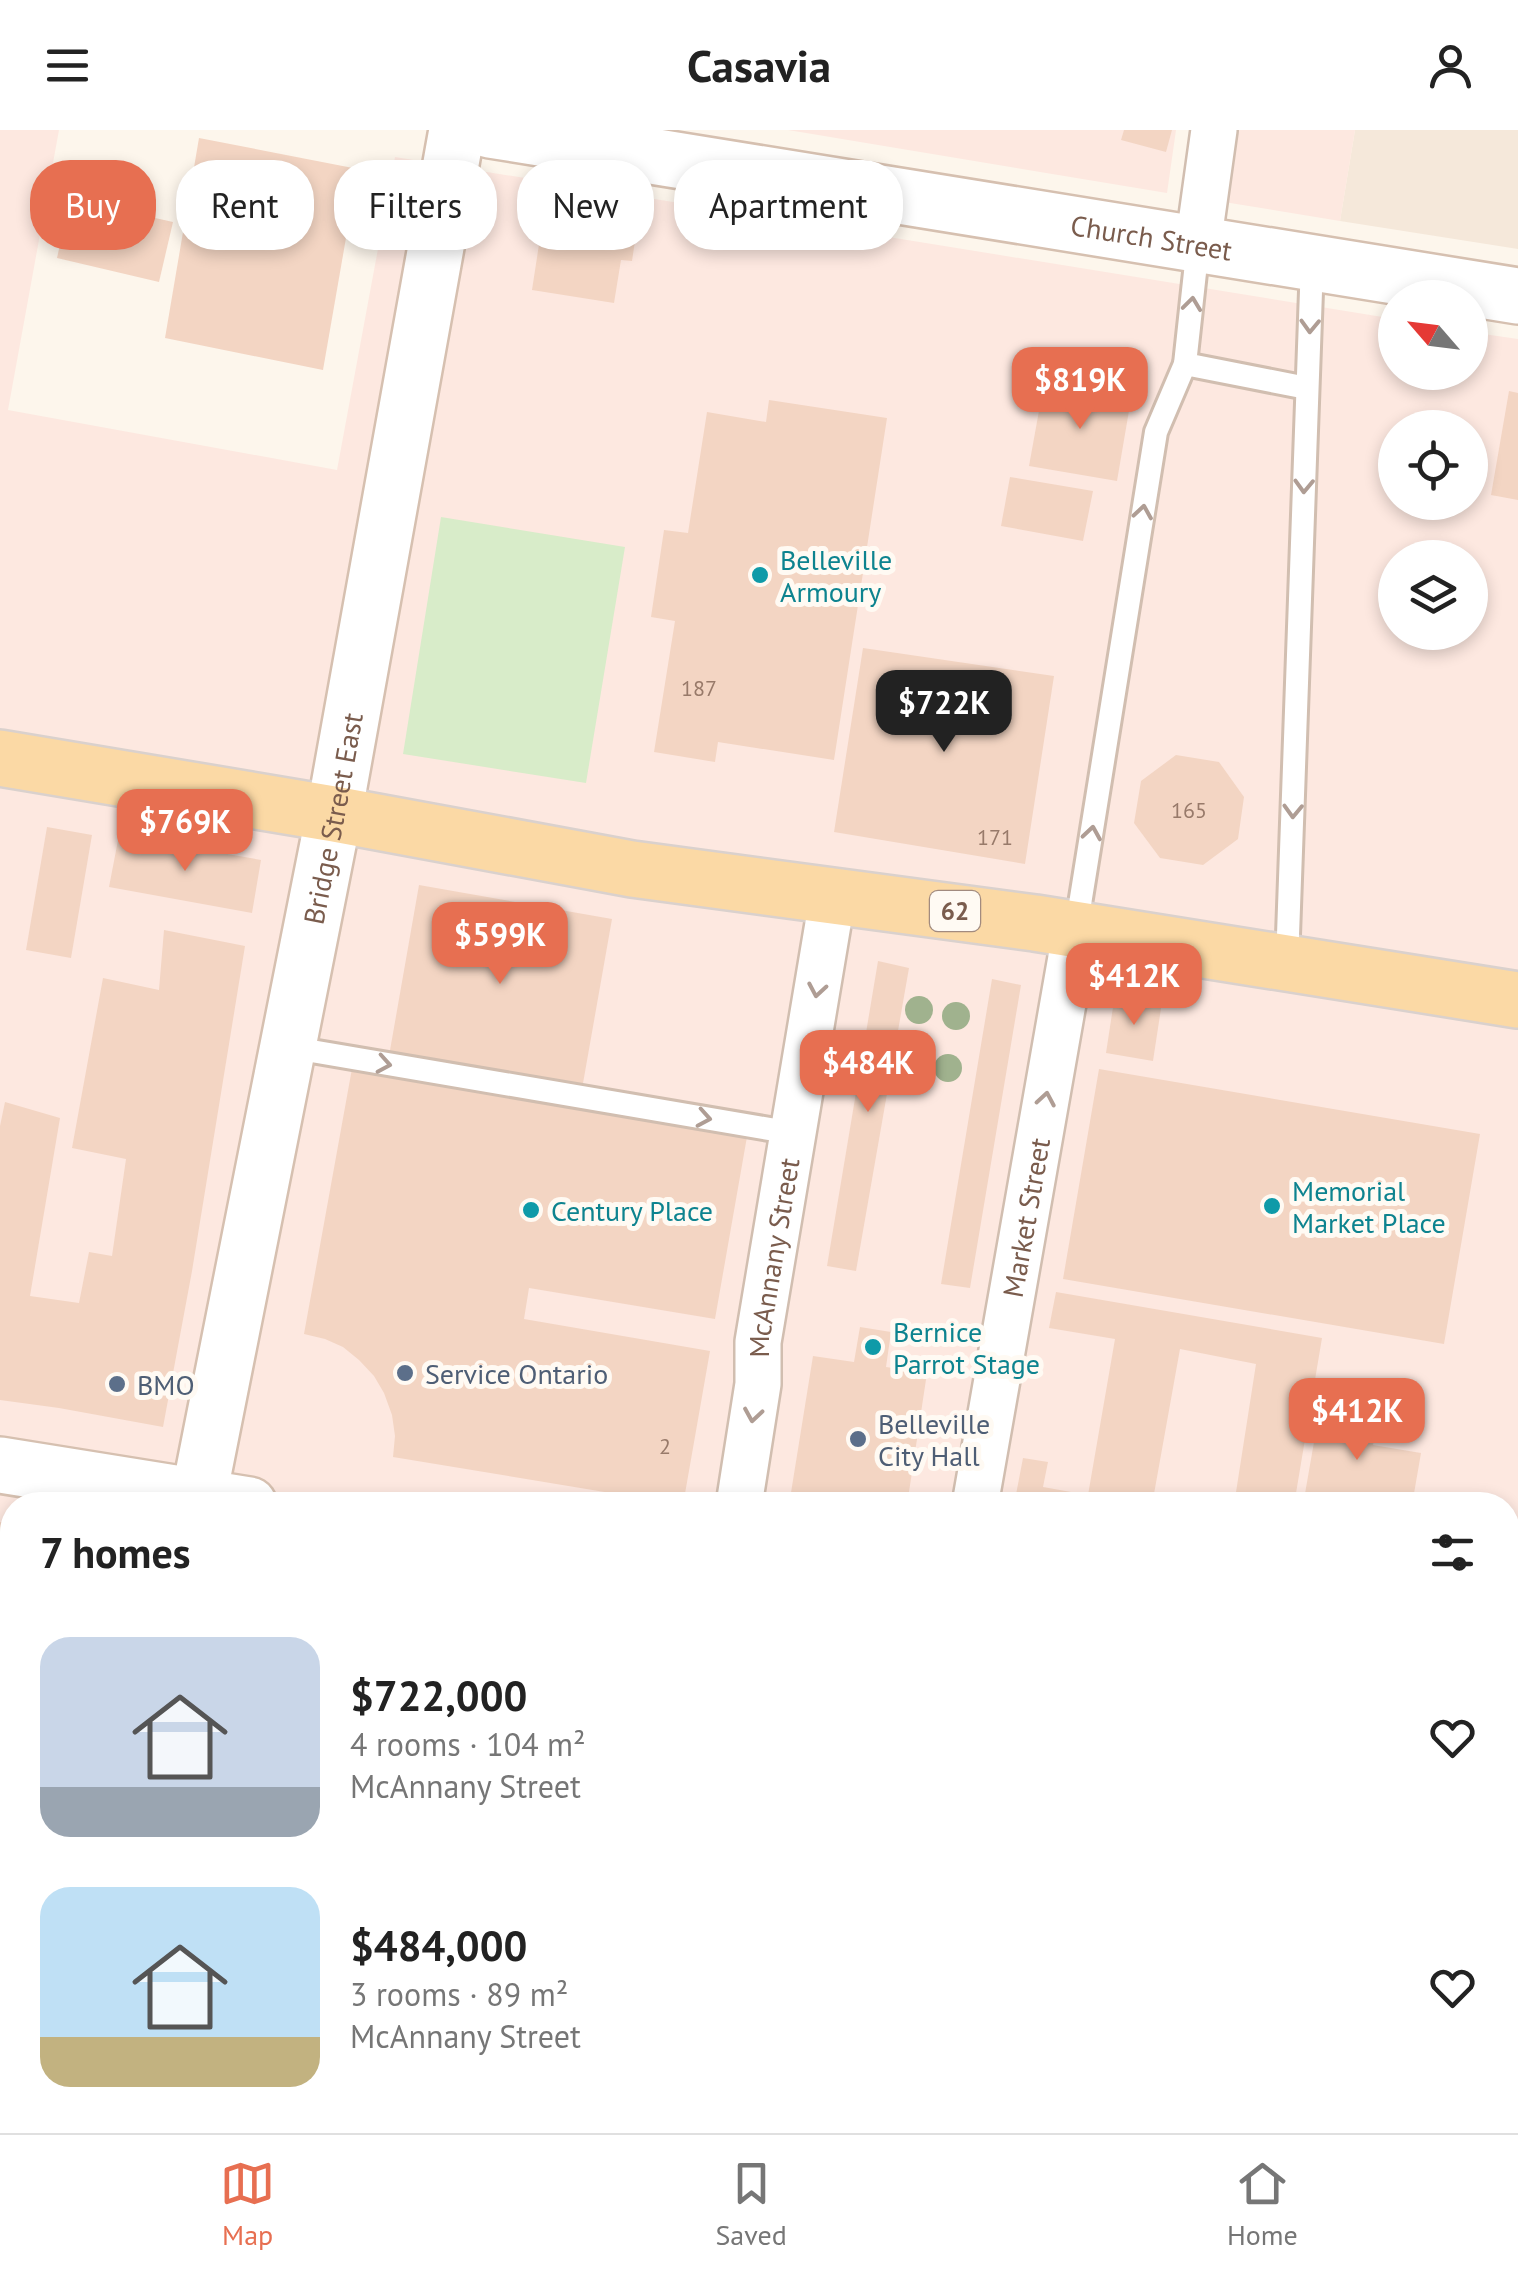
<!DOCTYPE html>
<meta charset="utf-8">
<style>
:root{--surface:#fff;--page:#f6f6f6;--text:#222;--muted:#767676;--line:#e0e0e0;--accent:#e76f51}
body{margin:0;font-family:"PT Sans",sans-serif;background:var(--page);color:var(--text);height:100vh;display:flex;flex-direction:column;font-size:38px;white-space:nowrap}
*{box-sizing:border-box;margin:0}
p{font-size:32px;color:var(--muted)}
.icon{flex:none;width:55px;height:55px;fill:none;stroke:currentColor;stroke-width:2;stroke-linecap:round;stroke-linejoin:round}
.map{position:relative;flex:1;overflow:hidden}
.side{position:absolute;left:0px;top:1362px;width:1520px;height:642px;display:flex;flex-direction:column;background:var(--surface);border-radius:40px 40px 0 0;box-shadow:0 5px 15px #0003}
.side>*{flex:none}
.banner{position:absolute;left:30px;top:30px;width:1000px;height:90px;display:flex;gap:20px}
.needle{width:65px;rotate:298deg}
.controls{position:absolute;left:1378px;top:150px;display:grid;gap:20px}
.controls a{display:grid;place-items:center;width:110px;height:110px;border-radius:50%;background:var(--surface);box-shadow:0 5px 15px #0003;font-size:50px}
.price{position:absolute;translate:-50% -85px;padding:0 22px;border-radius:20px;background:var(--accent);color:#fff;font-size:32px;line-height:65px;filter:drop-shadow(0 2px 5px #0008)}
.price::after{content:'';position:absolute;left:50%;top:60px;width:30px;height:22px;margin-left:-15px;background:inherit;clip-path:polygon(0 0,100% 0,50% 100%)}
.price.active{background:#222;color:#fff}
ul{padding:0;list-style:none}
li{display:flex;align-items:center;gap:30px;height:250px;padding:0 40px}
li span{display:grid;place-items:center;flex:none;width:280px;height:200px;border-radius:30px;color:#555}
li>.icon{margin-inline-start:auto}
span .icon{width:120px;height:120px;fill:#fffc;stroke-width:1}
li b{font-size:42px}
h2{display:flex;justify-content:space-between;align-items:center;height:120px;padding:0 40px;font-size:42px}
.chip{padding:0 35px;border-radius:40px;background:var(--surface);box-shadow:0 5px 15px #0003;font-size:35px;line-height:90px}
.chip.active{background:var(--accent);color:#fff}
header{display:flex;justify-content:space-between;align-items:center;height:130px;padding:0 40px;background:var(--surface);font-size:45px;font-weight:600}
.dock{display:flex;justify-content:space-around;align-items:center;height:140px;border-top:2px solid var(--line);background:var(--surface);font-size:28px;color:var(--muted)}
.dock a{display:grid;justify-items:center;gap:5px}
.dock .active{color:var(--accent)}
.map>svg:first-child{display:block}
.residential{fill:#f5e8da}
.commercial{fill:#fde8e0;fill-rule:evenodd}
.green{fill:#d8ecc9}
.water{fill:#bfe3e8;stroke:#a5d3da;stroke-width:2.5}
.building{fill:#f3d5c3}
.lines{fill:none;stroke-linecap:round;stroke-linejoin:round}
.lane-casing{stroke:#d1beb0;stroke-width:28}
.street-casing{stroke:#d1beb0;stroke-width:50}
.secondary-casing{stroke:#d6c0b0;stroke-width:60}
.primary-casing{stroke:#dad1cd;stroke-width:60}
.lane{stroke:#fff;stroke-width:22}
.street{stroke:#fff;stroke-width:45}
.secondary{stroke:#fff;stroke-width:55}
.primary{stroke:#fbd9a5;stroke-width:55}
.tree{fill:#a0b28e}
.oneway{stroke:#af9d94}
.culture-dot{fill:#0f9aa8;stroke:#fffaf3;stroke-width:4}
.service-dot{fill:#5c6f8a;stroke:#fffaf3;stroke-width:4}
.labels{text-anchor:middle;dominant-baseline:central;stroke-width:10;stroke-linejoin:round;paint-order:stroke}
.number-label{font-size:22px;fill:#987a6a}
.shield{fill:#fffaf3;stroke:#a28b7f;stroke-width:2.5}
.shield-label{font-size:25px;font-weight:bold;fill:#7a5c4d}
.street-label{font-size:28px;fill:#7a5c4d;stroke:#fffaf3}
.culture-label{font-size:28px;fill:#0d838f;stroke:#fffaf3;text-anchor:start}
.service-label{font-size:28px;fill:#4e5e75;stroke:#fffaf3;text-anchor:start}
</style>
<header><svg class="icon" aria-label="menu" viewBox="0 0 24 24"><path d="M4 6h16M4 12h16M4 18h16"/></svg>Casavia<svg class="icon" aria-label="person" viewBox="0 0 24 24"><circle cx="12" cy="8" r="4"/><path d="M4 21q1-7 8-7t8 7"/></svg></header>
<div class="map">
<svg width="1518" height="2003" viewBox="0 0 1518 2003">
<rect width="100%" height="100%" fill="#fdf6ec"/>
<polygon class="residential" points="1355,0 1518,0 1518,119 1340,91"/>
<g class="commercial">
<path d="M0 0H59L8 280 337 340 395 27 1395 189V242H1470V202L1518 209V1812L1508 1811V1375H12V1761L0 1762ZM1395 298H1470V372H1395ZM1395 428H1470V502H1395Z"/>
<polygon points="788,0 1176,0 1167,63"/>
<polygon points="1235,0 1355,0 1340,91 1224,72"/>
</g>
<polygon class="green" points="441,387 625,417 586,653 403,624"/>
<polygon class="water" points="7,1761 12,1761 12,1992 1508,1992 1508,1811 1518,1812 1518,2003 0,2003 0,1762"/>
<g class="building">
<polygon points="1124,0 1172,0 1166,22 1121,10"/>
<polygon points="199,8 358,39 323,240 165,208"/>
<polygon points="70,69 173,92 159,152 57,128"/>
<polygon points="544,82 592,89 593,84 638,91 632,131 621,130 614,173 532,160"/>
<polygon points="1044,253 1131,269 1117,351 1029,336"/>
<polygon points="1509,261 1518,263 1518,370 1491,365"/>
<polygon points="769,270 887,288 834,630 718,612 715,632 654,622 675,491 651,487 664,400 688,403 707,282 766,292"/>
<polygon points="1010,347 1093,361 1083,411 1001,396"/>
<polygon points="863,518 1054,546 1025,734 834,702"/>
<polygon points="1176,625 1219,632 1244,667 1238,709 1203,735 1160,728 1134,693 1141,651"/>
<polygon points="47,697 92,705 71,828 26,820"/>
<polygon points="119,705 261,730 252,783 109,757"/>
<polygon points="419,755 612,789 582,959 389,926"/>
<polygon points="164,800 245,816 192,1141 163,1297 59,1278 0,1270 0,996 5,972 60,988 30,1166 79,1173 89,1122 112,1126 126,1029 72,1018 103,848 159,860"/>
<polygon points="878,831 909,838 856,1141 827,1136"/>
<polygon points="992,849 1021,855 970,1158 941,1154"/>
<polygon points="1115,864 1162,872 1153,931 1106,923"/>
<polygon points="353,933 748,1001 715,1189 529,1158 524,1189 710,1221 683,1375 393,1327 395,1306 392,1285 384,1263 374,1246 359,1230 343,1217 325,1209 304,1204"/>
<polygon points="1099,939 1480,1004 1444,1214 1063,1149"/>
<polygon points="1056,1162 1322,1208 1294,1375 1234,1375 1256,1234 1180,1219 1152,1375 1014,1375 1023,1328 1048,1332 1043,1357 1088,1365 1115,1209 1049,1198"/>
<polygon points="860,1197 891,1202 886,1237 927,1243 907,1375 789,1375 813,1226 854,1232"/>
<polygon points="1321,1272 1379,1282 1373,1315 1421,1323 1412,1375 1303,1375"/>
<polygon points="0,1392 12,1394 12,1586 0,1584"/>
</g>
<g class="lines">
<defs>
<g id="lane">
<polyline points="1185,234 1307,258"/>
<polyline points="1076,799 1156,302 1185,234 1198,115"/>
<polyline points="1287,833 1312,133"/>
<polyline points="288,917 793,1003"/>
<polyline points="0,1599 12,1602"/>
</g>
<g id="street">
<polyline points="1198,115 1214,0"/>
<path id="s1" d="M739 1375 758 1254V1212L833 764"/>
<path id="s2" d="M975 1375 1076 799"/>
</g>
<g id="secondary">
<path id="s3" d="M490 0 1518 166"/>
<polyline points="0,1335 249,1375"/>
<path id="s4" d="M197 1375 334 684 457 0"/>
<polyline points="1508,1587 1518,1589"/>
<polyline points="115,2003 116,1992"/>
</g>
<polyline id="primary" points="0,628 334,684 632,739 1035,793 1518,870"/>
</defs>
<use href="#lane" class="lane-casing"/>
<use href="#street" class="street-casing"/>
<use href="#secondary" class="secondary-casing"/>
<use href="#primary" class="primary-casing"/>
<use href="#lane" class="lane"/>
<use href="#street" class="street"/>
<use href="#secondary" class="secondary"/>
<use href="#primary" class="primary"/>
</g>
<g class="tree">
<circle cx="919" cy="880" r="14"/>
<circle cx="956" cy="886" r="14"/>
<circle cx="912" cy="932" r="14"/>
<circle cx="948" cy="938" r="14"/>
</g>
<defs><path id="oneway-chevron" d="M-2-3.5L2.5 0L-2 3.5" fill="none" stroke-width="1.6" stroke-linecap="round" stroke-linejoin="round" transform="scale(2.5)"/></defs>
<g class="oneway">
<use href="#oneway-chevron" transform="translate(1192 174) rotate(-83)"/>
<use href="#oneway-chevron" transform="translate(1310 196) rotate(92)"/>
<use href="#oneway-chevron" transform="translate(1304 356) rotate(92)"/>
<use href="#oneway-chevron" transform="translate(1143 382) rotate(-81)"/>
<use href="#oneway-chevron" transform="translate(1293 681) rotate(92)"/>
<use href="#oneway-chevron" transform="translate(1092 703) rotate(-81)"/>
<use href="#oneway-chevron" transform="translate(817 860) rotate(100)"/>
<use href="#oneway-chevron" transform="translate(384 934) rotate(10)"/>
<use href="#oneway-chevron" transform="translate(1046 969) rotate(-80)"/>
<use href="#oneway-chevron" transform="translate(704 988) rotate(10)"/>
<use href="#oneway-chevron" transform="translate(753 1285) rotate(99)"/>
</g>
<g class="culture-dot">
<circle cx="760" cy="445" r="10"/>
<circle cx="1272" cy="1076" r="10"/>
<circle cx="531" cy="1080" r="10"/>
<circle cx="873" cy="1217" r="10"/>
</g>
<g class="service-dot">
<circle cx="405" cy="1243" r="10"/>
<circle cx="117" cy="1254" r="10"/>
<circle cx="858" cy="1309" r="10"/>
</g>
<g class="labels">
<g class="number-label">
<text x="699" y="558">187</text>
<text x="1189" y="680">165</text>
<text x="995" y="707">171</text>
<text x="665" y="1316">2</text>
</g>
<rect class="shield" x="930" y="761" width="50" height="40" rx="8"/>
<g class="shield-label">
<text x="955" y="781">62</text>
</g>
<g class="street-label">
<text stroke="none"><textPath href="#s3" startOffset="670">Church Street</textPath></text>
<text stroke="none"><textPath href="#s4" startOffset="700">Bridge Street East</textPath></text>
<text stroke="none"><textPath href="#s2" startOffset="292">Market Street</textPath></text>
<text stroke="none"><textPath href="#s1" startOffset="250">McAnnany Street</textPath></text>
</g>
<g class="culture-label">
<text x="780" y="429">Belleville<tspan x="780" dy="32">Armoury</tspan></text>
<text x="1292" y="1060">Memorial<tspan x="1292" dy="32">Market Place</tspan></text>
<text x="551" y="1080">Century Place</text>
<text x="893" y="1201">Bernice<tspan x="893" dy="32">Parrot Stage</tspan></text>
</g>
<g class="service-label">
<text x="425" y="1243">Service Ontario</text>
<text x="137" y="1254">BMO</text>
<text x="878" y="1293">Belleville<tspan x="878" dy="32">City Hall</tspan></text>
</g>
</g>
</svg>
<div class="controls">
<a><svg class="needle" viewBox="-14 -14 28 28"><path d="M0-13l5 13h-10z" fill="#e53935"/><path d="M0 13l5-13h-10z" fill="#767676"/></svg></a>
<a><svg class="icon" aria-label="locate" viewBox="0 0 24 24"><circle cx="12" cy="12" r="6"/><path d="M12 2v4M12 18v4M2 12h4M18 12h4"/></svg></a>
<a><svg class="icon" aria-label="layers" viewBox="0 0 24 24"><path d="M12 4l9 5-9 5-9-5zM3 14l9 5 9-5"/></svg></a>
</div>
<b class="price" style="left:1080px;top:302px">$819K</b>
<b class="price active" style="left:944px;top:625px">$722K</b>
<b class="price" style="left:185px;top:744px">$769K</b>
<b class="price" style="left:500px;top:857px">$599K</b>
<b class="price" style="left:1134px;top:898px">$412K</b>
<b class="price" style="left:868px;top:985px">$484K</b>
<b class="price" style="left:1357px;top:1333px">$412K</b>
<div class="banner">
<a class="chip active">Buy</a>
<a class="chip">Rent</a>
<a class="chip">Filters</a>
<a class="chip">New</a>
<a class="chip">Apartment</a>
</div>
<section class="side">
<h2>7 homes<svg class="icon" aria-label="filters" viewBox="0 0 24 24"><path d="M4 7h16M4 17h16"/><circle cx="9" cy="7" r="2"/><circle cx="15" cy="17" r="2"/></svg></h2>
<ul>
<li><span style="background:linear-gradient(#c9d6e8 75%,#9aa5b1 0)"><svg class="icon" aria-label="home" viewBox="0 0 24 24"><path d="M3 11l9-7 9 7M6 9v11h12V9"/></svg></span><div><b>$722,000</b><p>4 rooms · 104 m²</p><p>McAnnany Street</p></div><svg class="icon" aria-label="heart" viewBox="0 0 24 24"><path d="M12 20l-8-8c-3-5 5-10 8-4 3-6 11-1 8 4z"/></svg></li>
<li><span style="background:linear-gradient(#bfe0f5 75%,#c2b280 0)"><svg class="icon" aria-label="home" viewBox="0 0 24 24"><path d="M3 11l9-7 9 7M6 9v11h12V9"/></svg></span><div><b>$484,000</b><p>3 rooms · 89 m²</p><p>McAnnany Street</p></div><svg class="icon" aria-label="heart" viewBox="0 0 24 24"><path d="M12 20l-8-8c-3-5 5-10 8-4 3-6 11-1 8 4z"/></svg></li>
</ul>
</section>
</div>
<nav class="dock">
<a class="active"><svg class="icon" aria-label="map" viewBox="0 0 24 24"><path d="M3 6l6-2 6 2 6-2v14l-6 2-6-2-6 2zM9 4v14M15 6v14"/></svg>Map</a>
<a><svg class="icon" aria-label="saved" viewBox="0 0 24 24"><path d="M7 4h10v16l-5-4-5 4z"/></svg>Saved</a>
<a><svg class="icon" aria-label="home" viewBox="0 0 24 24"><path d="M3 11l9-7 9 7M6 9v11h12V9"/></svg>Home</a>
</nav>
